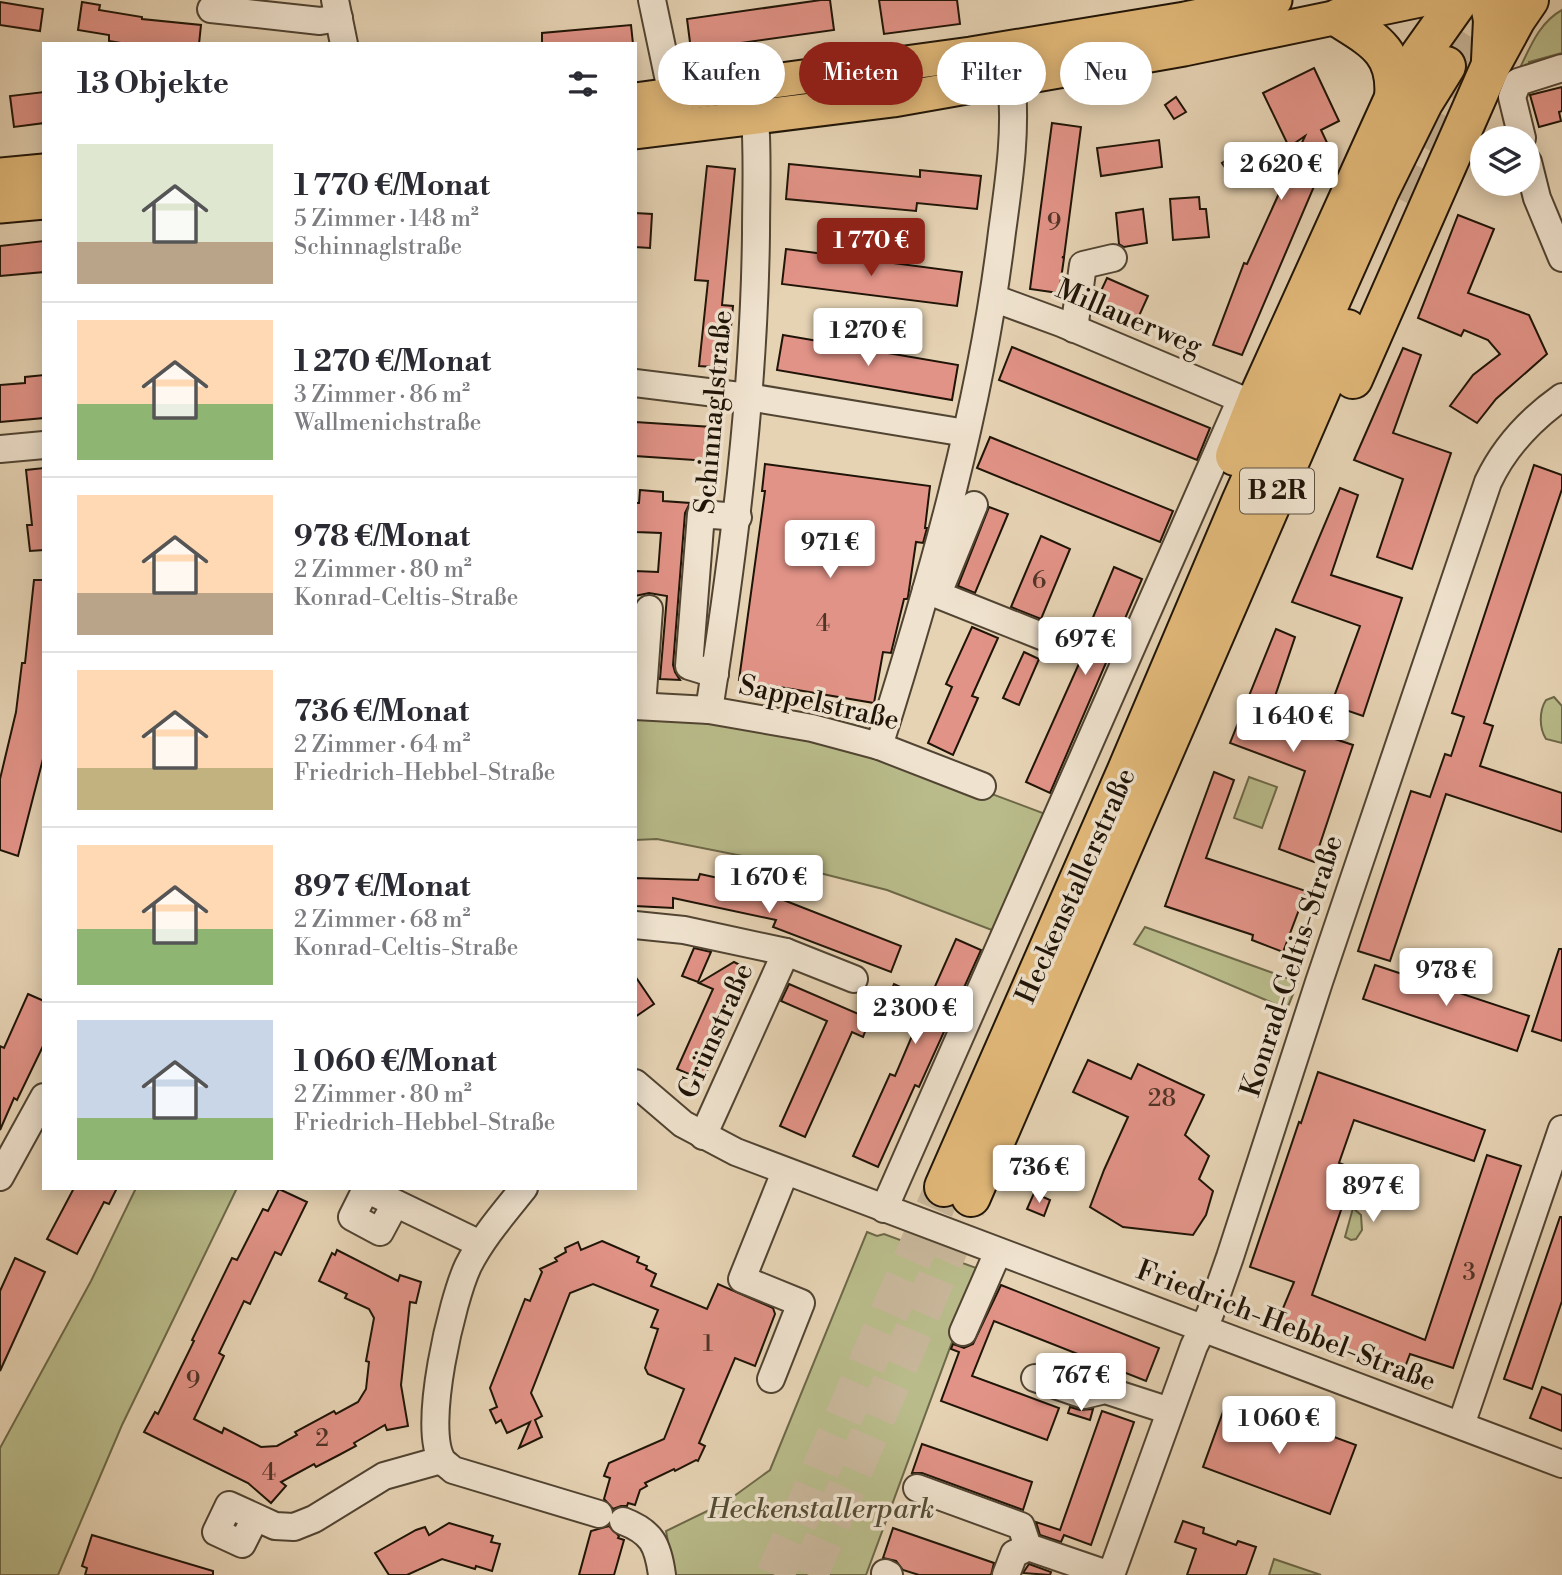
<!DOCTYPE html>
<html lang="de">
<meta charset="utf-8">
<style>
:root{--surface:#fff;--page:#f7f7f7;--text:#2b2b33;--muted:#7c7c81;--line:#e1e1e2;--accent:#8f2418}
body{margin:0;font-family:"Libre Bodoni",serif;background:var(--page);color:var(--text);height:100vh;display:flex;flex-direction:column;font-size:26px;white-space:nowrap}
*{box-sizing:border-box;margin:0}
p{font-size:23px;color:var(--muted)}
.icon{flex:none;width:38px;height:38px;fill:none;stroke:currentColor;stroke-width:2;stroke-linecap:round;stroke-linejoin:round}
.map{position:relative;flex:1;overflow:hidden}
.side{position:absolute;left:42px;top:42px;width:595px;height:1148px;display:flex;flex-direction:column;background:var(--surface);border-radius:0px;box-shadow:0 4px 18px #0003}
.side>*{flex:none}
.top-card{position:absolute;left:658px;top:42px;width:665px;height:63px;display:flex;gap:14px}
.controls{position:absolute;left:1470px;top:126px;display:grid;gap:14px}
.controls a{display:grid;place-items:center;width:70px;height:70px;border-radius:50%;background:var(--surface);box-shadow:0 4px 18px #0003;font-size:35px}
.price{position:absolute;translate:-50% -60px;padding:0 16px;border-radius:7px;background:#fff;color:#222;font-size:23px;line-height:46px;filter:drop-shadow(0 2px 4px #0008)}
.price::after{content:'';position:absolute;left:50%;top:42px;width:21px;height:16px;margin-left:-10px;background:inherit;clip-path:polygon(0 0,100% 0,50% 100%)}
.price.selected{background:var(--accent);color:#fff}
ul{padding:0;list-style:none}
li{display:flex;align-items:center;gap:21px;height:175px;padding:0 35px}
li+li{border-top:2px solid var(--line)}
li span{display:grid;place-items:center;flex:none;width:196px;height:140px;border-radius:0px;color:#555}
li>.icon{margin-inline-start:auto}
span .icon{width:84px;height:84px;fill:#fffc;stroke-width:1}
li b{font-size:30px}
h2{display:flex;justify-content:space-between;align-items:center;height:84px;padding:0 35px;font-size:30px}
.tag{padding:0 24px;border-radius:32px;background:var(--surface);box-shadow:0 4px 18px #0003;font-size:24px;line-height:63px}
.tag.selected{background:var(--accent);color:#fff}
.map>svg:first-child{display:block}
.green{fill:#b9bb8a;stroke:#6c6848;stroke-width:2}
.building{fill:#e29387;stroke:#1f1407;stroke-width:2}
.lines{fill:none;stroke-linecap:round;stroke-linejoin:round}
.highway-tunnel{stroke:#c8b69a;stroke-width:38;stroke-dasharray:38 19;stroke-linecap:butt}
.minor-casing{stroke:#514432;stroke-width:30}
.major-casing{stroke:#1f1407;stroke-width:37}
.highway-casing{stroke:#1f1407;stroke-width:42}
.minor{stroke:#efe2ce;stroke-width:26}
.major{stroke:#e3ba7a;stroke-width:33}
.highway{stroke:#e3ba7a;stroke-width:38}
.labels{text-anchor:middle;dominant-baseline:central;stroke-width:7;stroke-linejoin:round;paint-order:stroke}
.number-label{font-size:24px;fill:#503427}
.shield{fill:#efe2ce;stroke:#5d5243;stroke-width:2}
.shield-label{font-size:26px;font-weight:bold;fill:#1f1407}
.street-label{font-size:28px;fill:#1f1407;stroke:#efe2ce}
.park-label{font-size:28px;font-style:italic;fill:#554e35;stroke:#efe2ce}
</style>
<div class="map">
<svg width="1562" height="1575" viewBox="0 0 1562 1575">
<rect width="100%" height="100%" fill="#e6d3b4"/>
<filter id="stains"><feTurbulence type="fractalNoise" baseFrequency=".00286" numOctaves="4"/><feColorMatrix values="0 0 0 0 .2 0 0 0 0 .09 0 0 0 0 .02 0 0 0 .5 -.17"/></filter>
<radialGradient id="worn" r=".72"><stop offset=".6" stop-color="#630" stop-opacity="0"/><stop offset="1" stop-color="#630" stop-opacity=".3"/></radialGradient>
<g class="green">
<path d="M1562 10V53L1529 62 1531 69 1517 74C1529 50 1538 23 1562 10Z"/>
<path d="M1554 697 1562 706V743L1546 739C1539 728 1539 711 1546 700Z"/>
<polygon points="635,716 705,722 890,756 1048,815 997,932 887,890 788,865 657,839 635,840"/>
<polygon points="1249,777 1277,787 1262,828 1234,818"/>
<polygon points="1145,927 1298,982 1287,1009 1134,944"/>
<polygon points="136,1188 237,1188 122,1425 58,1575 0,1575 0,1448 91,1281"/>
<polygon points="1353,1208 1361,1215 1362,1230 1356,1239 1351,1240 1345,1237"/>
<polygon points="867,1232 877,1236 884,1234 979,1269 866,1575 674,1575 666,1531 726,1502 770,1470"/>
<polygon points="1274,1559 1321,1575 1269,1575"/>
</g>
<g class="building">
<polygon points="821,0 830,0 834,30 691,50 687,19"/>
<polygon points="879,0 957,0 960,24 884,34"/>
<polygon points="0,2 43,9 40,31 0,25"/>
<polygon points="82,2 100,5 99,10 142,17 142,19 201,25 199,44 127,44 109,41 109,35 78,30"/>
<polygon points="631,25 633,44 542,44 542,33"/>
<polygon points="1314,68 1339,121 1321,130 1330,149 1242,355 1213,345 1244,263 1247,264 1305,136 1289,147 1263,93"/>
<polygon points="1562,87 1562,111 1559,112 1561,121 1539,127 1530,95"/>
<polygon points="44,92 44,123 14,127 10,96"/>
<polygon points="1176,97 1186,112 1174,119 1165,105"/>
<polygon points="1052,123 1081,127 1064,257 1062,257 1064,258 1059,293 1030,289"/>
<polygon points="1159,140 1162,167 1101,176 1097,148"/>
<polygon points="1246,146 1261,167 1236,184 1222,163"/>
<polygon points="789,164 920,177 920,170 981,176 977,209 917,203 916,211 786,199"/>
<polygon points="707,166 735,169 722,305 733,306 727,368 699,366 708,281 695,280"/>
<polygon points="1199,197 1200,209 1206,209 1209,237 1173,240 1170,199"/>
<polygon points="1143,209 1147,243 1124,247 1119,244 1116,213"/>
<polygon points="635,213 652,214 650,248 635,247"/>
<polygon points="1458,215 1494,229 1468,293 1529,315 1547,354 1496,399 1477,423 1450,406 1473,375 1500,354 1488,340 1464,330 1461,336 1418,318"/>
<polygon points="44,241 44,272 0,276 0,246"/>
<polygon points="786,249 962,272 957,306 782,284"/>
<polygon points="1107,278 1148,296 1134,327 1093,308"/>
<polygon points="783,335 958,365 952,400 777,370"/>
<polygon points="1012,347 1210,428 1197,460 999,380"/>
<polygon points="1403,348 1421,355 1393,433 1451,453 1412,569 1377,557 1403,479 1354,460"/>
<polygon points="44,375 44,418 0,422 0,385 25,383 25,377"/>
<polygon points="635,422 712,427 709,461 635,456"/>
<polygon points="990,437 1173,511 1160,542 977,468"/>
<polygon points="765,464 930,486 925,528 927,528 923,543 916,542 908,597 907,599 904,599 891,653 883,652 874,703 739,680 765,491 762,491"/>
<polygon points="1534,465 1562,475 1562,489 1484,723 1493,726 1480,766 1562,793 1562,832 1446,794 1390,961 1358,951 1411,791 1430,797 1445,754 1451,756 1464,717 1452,713"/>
<polygon points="44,468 44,550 30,551 27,525 32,525 26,470"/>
<polygon points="1340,488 1358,495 1331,575 1402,598 1363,716 1331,705 1360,626 1292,602"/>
<polygon points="640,490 663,492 663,501 690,503 685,513 673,665 675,672 680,680 660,679 667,596 649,593 635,596 635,571 658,572 661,533 636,532 635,503 639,503"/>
<polygon points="989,507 1008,514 975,593 958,586"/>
<polygon points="1041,536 1070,549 1041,619 1011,607"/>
<polygon points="1114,567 1142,579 1050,793 1026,782 1086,648 1081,646"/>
<polygon points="34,580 44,580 44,755 18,856 0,850 0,779 16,712 22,663 25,663"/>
<polygon points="972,627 998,638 972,696 978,698 953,755 928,743 952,687 946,684"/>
<polygon points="1276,629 1295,637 1268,717 1353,745 1314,862 1279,849 1305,771 1230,743"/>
<polygon points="1024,652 1039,659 1019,705 1003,698"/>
<polygon points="1214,772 1234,780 1206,858 1306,891 1283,952 1252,940 1253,935 1165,906"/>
<polygon points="700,874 764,888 763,892 901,946 891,972 773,927 776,920 673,898 673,908 635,906 635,878 698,880"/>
<polygon points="956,939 981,950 919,1087 915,1085 878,1167 853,1156 890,1074 895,1076 915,1029 881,1014 894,984 929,1000"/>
<polygon points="694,948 711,952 698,982 682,976"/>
<polygon points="1559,949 1562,949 1562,1041 1532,1031"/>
<polygon points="734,962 746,968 746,982 703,1080 677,1069 713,989 699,983"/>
<polygon points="1375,965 1529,1016 1517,1051 1363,999"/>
<polygon points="635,976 654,1004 635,1017"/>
<polygon points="789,984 870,1019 863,1037 852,1032 805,1137 780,1126 827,1021 781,1001"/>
<polygon points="28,994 44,1001 44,1044 17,1100 14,1098 0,1130 0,1046 4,1048"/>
<polygon points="1088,1060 1131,1079 1138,1064 1204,1095 1185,1135 1209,1156 1199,1179 1213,1191 1206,1215 1193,1235 1123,1227 1090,1207 1104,1170 1128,1117 1073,1092"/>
<polygon points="1318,1072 1485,1130 1474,1161 1354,1120 1339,1163 1355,1169 1312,1295 1425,1340 1487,1155 1521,1166 1453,1368 1410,1354 1402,1375 1276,1325 1294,1282 1250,1267 1299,1122 1301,1123"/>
<polygon points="74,1188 117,1188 109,1204 104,1202 77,1254 47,1239"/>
<polygon points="279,1189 307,1202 281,1255 275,1252 250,1304 244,1301 219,1353 224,1356 194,1419 222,1433 224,1428 261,1447 277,1446 297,1435 295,1432 334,1411 336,1414 358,1402 366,1389 369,1362 366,1361 374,1318 369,1309 345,1298 347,1294 319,1281 332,1253 335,1255 337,1250 398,1281 400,1275 421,1282 416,1303 410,1302 401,1385 408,1426 387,1430 385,1425 354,1443 356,1446 339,1455 316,1467 314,1464 281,1482 286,1486 271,1503 248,1483 144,1432 155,1412 158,1414 166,1398 194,1341 192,1340 232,1258 237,1260 263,1209 268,1211"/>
<polygon points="1034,1193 1050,1200 1044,1216 1027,1209"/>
<polygon points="1560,1217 1562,1217 1562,1301 1532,1389 1504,1379"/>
<polygon points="602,1241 639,1257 637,1262 647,1266 646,1269 656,1274 651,1286 707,1309 718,1284 773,1308 775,1314 755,1366 735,1358 699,1443 705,1446 698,1461 696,1460 675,1471 674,1469 645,1483 647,1486 640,1490 635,1505 628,1503 627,1506 621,1506 613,1509 604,1499 610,1478 604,1476 609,1463 664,1439 684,1389 648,1374 645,1368 658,1329 651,1327 658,1310 593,1284 570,1293 531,1393 542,1416 535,1420 542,1437 519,1448 530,1422 507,1433 501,1420 496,1423 490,1410 497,1407 490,1388 525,1299 530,1301 542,1272 540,1269 557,1261 555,1258 566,1252 565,1248 578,1242 581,1250"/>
<polygon points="15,1258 45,1272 0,1371 0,1291"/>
<polygon points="1001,1285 1159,1348 1146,1381 994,1321 972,1376 1059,1408 1047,1440 941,1401 959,1352 951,1349 953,1344 964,1348 973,1344"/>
<polygon points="1542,1387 1562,1395 1562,1431 1530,1418"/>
<polygon points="1228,1398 1356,1445 1330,1514 1203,1467"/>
<polygon points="1070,1407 1080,1410 1093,1409 1090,1420 1068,1413"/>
<polygon points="1102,1411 1134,1422 1091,1545 1064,1535 1061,1542 1040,1535 1036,1522 1060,1530"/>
<polygon points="922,1444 1032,1482 1023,1510 922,1473 912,1473"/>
<polygon points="1183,1521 1204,1528 1203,1533 1236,1545 1238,1541 1256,1547 1246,1575 1187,1575 1196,1549 1175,1542"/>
<polygon points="449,1523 493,1536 491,1542 500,1544 492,1571 476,1566 475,1569 442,1559 407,1575 389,1575 375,1553 416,1530 425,1527 429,1535"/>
<polygon points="609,1526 619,1536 618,1538 624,1540 614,1575 579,1575 591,1531"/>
<polygon points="893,1528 994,1563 991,1575 919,1575 903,1570 896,1561 883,1558"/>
<polygon points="92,1535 213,1571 213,1575 85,1575 87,1568 82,1566"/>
<polygon points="1029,1564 1051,1572 1050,1575 1023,1573"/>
</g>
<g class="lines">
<g class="highway-tunnel">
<polyline points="1446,66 1488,0"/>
<polyline points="1403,201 1437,133 1475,71"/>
<polyline points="775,1575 944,1187"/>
<polyline points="809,1575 971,1197"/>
</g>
<defs>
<g id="minor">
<polyline points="335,0 344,44"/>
<polyline points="652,0 672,95"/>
<polyline points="211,9 320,21 339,18"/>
<polyline points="1522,138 1512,97 1518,82 1562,68"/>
<polyline points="1528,162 1537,198 1562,258"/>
<polyline points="1074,329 1083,265 1113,258"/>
<polyline points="635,383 748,397 966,433"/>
<polyline points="0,449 44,445"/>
<polyline points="943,581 974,505"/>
<polyline points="926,590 1049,639"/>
<polyline points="715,674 689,666 701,514 738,517"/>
<polyline points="635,706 709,710 812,728 879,746 982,786"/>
<polyline points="642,706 649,609"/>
<path d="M709 710C734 552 754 394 756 234 756 195 758 156 755 117"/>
<path d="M879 746C932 578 981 407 1002 232 1009 181 1017 129 1011 79"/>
<polyline points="635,925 684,930 786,952 854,979"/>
<polyline points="635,1083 683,1124 736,1152 1562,1464"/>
<polyline points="703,1136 786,952"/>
<polyline points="0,1177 44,1097"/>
<path d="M524 1188C504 1213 482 1238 468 1266 452 1300 422 1427 442 1460 444 1463 450 1467 453 1470L599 1514"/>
<polyline points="395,1204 380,1232 352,1217 366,1189 480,1244"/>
<polyline points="884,1209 1241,399 1061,323 993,298"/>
<polyline points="963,1332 998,1252"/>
<polyline points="1035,1378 1084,1395 1105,1390 1170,1411"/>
<polyline points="771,1379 801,1303 742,1279 785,1172"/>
<polyline points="1461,1425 1562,1129"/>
<polyline points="917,1488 1021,1526 1028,1547 1110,1575"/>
<polyline points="255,1518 242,1544 216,1532 229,1505 275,1526 294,1527 314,1519 384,1476 441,1460"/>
<path d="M623 1521C652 1532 658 1545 662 1575"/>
<polyline points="885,1573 889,1575"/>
<polyline points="1006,1575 1014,1554 1028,1547"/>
<path d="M1111 1575 1194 1346 1210 1314 1230 1257 1319 982 1488 482C1504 448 1531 419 1562 397"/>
</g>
<g id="major">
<polyline points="635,100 971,54 1185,19 1275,0"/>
<polyline points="635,132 893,100 1184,49 1420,0"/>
<polyline points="0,175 44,171"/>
<polyline points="0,206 44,202"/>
</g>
<g id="highway">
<polyline points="1489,0 1493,20 1491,60"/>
<path d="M1339 18C1374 40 1398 52 1394 98"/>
<polyline points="1353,379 1491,65 1516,19 1529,0"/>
<polyline points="1235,456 1258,398 1394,98 1420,55 1459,0"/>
<polyline points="944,1187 1128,768 1241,502 1380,190 1423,103 1446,66"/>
<path d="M971 1197C1097 909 1222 619 1347 329"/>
</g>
</defs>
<use href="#minor" class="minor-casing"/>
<use href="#major" class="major-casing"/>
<use href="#highway" class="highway-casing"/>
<use href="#minor" class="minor"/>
<use href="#major" class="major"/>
<use href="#highway" class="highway"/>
</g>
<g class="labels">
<g class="number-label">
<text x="1054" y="223">9</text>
<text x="1039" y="581">6</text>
<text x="823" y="624">4</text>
<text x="1162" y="1099">28</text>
<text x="1469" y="1273">3</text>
<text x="708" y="1344">1</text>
<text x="193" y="1381">9</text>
<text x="322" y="1439">2</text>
<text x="269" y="1473">4</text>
</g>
<rect class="shield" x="1240" y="468.5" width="74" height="45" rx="5"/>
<g class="shield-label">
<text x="1277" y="491">B 2R</text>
</g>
<g class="street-label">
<text transform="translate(1129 318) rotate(23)">Millauerweg</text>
<text transform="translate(714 412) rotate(-85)">Schinnaglstraße</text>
<text transform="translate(819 703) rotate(13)">Sappelstraße</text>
<text transform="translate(1076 886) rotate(-66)">Heckenstallerstraße</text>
<text transform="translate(1292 966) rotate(-72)">Konrad-Celtis-Straße</text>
<text transform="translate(716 1031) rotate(-66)">Grünstraße</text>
<text transform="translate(1286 1326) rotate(21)">Friedrich-Hebbel-Straße</text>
</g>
<g class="park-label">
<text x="821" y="1509">Heckenstallerpark</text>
</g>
</g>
<rect width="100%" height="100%" filter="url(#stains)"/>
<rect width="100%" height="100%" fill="url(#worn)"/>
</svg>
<div class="controls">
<a><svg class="icon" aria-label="layers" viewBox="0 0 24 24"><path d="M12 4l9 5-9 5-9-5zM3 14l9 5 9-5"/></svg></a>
</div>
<b class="price" style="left:1281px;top:202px">2 620 €</b>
<b class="price selected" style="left:871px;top:278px">1 770 €</b>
<b class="price" style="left:868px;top:368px">1 270 €</b>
<b class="price" style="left:830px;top:580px">971 €</b>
<b class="price" style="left:1085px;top:677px">697 €</b>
<b class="price" style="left:1293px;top:754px">1 640 €</b>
<b class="price" style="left:769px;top:915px">1 670 €</b>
<b class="price" style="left:1446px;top:1008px">978 €</b>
<b class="price" style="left:915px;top:1046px">2 300 €</b>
<b class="price" style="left:1039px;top:1205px">736 €</b>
<b class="price" style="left:1373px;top:1224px">897 €</b>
<b class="price" style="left:1081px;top:1413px">767 €</b>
<b class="price" style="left:1279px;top:1456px">1 060 €</b>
<div class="top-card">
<a class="tag">Kaufen</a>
<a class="tag selected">Mieten</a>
<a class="tag">Filter</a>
<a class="tag">Neu</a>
</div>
<section class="side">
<h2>13 Objekte<svg class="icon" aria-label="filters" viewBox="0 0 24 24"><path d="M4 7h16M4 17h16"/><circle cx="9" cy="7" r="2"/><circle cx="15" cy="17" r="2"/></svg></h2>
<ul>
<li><span style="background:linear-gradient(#dfe7d0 70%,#b9a48a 0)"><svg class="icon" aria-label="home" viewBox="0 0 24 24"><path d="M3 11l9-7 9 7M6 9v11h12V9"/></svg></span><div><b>1 770 €/Monat</b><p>5 Zimmer · 148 m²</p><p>Schinnaglstraße</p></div></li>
<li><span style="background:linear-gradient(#ffd9b3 60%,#8fb573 0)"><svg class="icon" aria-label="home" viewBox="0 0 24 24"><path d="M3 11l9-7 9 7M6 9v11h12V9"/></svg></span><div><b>1 270 €/Monat</b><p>3 Zimmer · 86 m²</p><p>Wallmenichstraße</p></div></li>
<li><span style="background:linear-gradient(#ffd9b3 70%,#b9a48a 0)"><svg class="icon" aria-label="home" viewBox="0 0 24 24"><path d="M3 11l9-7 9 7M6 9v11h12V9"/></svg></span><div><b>978 €/Monat</b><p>2 Zimmer · 80 m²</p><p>Konrad-Celtis-Straße</p></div></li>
<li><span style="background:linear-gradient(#ffd9b3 70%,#c2b280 0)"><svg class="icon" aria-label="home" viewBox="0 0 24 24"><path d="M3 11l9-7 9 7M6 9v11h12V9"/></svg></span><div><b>736 €/Monat</b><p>2 Zimmer · 64 m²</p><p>Friedrich-Hebbel-Straße</p></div></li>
<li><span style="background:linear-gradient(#ffd9b3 60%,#8fb573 0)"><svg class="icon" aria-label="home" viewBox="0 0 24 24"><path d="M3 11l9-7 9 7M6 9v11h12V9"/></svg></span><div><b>897 €/Monat</b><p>2 Zimmer · 68 m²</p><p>Konrad-Celtis-Straße</p></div></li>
<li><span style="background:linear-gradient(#c9d6e8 70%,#8fb573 0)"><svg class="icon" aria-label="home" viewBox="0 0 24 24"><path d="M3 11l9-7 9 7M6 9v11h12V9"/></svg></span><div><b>1 060 €/Monat</b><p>2 Zimmer · 80 m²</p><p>Friedrich-Hebbel-Straße</p></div></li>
</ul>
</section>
</div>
